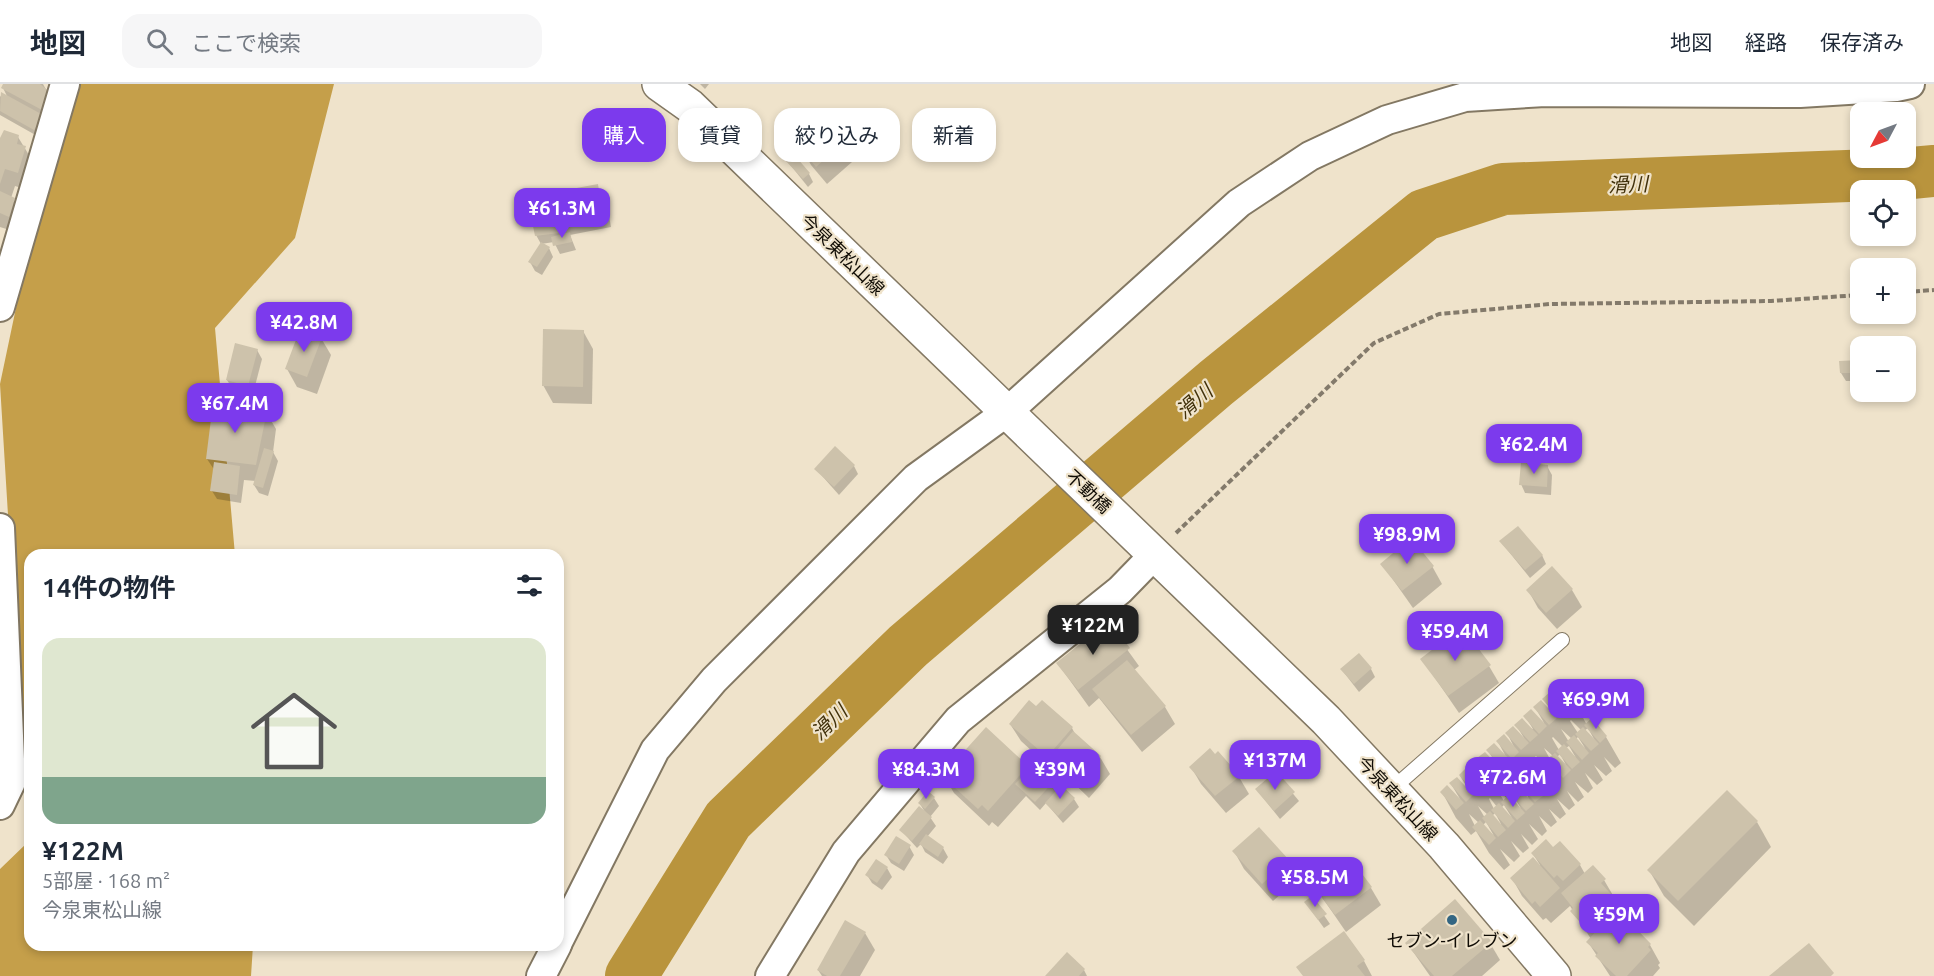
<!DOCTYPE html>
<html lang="ja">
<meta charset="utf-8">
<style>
:root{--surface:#fff;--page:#f6f6f7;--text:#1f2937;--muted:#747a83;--line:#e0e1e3;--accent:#7c3aed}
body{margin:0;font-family:Ubuntu,"Noto Sans JP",sans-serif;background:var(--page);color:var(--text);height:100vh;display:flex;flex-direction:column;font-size:22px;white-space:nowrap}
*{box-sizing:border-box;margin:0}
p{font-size:20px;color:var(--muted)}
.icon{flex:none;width:33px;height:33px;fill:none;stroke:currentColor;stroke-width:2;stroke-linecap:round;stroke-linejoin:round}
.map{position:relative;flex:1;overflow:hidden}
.sheet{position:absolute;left:24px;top:465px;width:540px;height:402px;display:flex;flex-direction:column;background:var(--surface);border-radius:18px;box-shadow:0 3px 9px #0003}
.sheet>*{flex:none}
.hud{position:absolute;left:582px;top:24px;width:570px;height:54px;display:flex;gap:12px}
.needle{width:39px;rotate:229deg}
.buttons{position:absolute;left:1850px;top:18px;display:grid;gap:12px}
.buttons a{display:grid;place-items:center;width:66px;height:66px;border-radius:12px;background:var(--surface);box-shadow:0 3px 9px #0003;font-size:30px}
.price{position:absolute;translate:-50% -51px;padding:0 14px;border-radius:12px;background:var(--accent);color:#fff;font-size:20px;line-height:39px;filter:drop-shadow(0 2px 3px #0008)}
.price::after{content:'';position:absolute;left:50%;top:36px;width:18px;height:14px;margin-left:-9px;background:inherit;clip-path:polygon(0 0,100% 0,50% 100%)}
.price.active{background:#222;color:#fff}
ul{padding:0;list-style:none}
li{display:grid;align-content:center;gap:12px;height:318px;padding:0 18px}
li span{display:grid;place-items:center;height:186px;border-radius:18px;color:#555}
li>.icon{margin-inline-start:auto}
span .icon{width:108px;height:108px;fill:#fffc;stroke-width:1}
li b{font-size:26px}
h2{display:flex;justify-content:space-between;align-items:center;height:72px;padding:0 18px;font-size:26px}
.pill{padding:0 21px;border-radius:18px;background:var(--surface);box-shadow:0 3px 9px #0003;font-size:21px;line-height:54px}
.pill.active{background:var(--accent);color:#fff}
header{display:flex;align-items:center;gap:36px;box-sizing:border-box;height:84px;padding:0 30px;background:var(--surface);border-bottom:2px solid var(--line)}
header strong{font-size:28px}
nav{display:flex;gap:33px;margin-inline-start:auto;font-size:21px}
.search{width:420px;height:54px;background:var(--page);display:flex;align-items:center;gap:15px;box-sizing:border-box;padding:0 21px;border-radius:18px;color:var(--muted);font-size:22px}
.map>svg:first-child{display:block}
.forest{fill:#c59f4a}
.shadow{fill:#0003;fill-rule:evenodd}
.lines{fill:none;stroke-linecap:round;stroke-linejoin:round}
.river{stroke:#b9943d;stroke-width:52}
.building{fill:#cdc2ab}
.service-casing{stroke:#837863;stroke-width:16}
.minor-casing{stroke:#837863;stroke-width:32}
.secondary-casing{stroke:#837863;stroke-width:36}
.path{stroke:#837a6b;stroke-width:4;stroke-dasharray:6 3;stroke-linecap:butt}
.service{stroke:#fff;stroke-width:14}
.minor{stroke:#fff;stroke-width:28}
.secondary{stroke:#fff;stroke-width:33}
.poi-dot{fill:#336683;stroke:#efe3cb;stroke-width:2}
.labels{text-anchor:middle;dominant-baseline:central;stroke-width:4.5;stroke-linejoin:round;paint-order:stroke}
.street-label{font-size:18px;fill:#100c05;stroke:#efe3cb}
.poi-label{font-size:18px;fill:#100c05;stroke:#efe3cb}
.water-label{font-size:20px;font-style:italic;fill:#41310b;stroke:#efe3cb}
</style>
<header>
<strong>地図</strong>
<div class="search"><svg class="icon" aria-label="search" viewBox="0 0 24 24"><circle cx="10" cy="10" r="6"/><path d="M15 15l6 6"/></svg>ここで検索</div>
<nav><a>地図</a><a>経路</a><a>保存済み</a></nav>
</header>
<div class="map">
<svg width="1934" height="892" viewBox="0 0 1934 892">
<rect width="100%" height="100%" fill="#efe3cb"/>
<polygon class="forest" points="63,0 334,0 295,154 215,244 235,471 30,471 30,861 253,861 251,892 0,892 0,785 28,758 0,300"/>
<g class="shadow">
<polygon points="5,0 43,0 48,9 39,53 0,31 0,13 2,10 8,14 3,4"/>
<polygon points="700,0 709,0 705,5"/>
<polygon points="824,39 842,60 852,78 827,100 811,81 801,63"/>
<polygon points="18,53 35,81 28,106 15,102 11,114 24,132 19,149 0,143 0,56"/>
<polygon points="784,73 809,90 813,98 808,103"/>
<polygon points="597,102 607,120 611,143 570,151 576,166 560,170 554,158 541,160 536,151 537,143 530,114"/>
<polygon points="549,164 553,173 542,191 535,187 530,178"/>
<polygon points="583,247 593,265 592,320 553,319 543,301"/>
<polygon points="321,254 331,271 317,310 297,303 287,285"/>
<polygon points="257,266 262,275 253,310 232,304 227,296"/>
<polygon points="1905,276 1910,276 1915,284 1916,295 1905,295"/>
<polygon points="1860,278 1860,297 1846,297 1841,289"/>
<polygon points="266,328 276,345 273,368 278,377 268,412 259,409 254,401 256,397 244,396 241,419 217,415 212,407 215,387 207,375"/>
<polygon points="854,382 858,390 839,411 816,385"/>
<polygon points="1547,382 1552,391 1551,411 1525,409 1521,400"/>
<polygon points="1501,458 1542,471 1546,480 1530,494"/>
<polygon points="1382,480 1432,482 1442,500 1413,524"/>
<polygon points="1528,506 1572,506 1582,523 1557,545 1538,524"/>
<polygon points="1108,539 1139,582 1134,586 1165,623 1175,640 1142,668 1099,614 1089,623 1058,580"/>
<polygon points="1422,575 1489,582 1499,599 1459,629"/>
<polygon points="1371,585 1375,593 1359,608 1342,586"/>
<path d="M1553 606 1574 618 1587 641 1592 637 1606 653 1621 679 1615 684 1604 673 1612 687 1606 692 1594 681 1603 696 1597 701 1585 689 1593 704 1588 709 1575 698 1584 713 1578 718 1567 707 1575 721 1569 726 1557 715 1566 730 1560 735 1549 725 1557 738 1551 743 1539 732 1547 747 1542 752 1529 740 1538 755 1532 761 1521 750 1529 764 1523 769 1511 757 1520 772 1514 778 1500 765 1510 781 1504 786 1489 769 1476 747 1471 751 1456 734 1442 708 1460 715 1451 700 1469 706 1460 692 1478 697 1470 683 1487 688 1479 675 1496 680 1488 666 1505 671 1498 658 1514 663 1507 649 1524 654 1516 641 1533 645 1525 632 1544 639 1535 623 1553 630 1544 615 1561 620ZM1571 636 1581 646 1578 649 1570 637ZM1588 644 1595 657 1584 647ZM1561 645 1572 655 1569 658ZM1553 653 1563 663 1559 666 1552 654ZM1578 653 1585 664 1575 656ZM1569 662 1576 674 1566 664ZM1544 664 1553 672 1550 675ZM1560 670 1566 681 1557 673ZM1536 672 1544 681 1541 683 1535 673ZM1551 679 1557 690 1556 691 1548 681ZM1527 680 1535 689 1532 692 1525 681ZM1541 687 1549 700 1538 690ZM1515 688 1526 697 1522 700ZM1532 695 1538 706 1537 707 1529 698ZM1508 697 1516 706 1513 709 1507 698ZM1523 704 1529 715 1520 707ZM1499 706 1507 715 1504 717 1498 707ZM1514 712 1521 725 1510 715ZM1490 714 1497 723 1494 725 1489 715ZM1504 721 1512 734 1501 724ZM1478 722 1488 731 1485 734ZM1495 729 1501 740 1500 741 1492 732ZM1469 730 1479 739 1475 742ZM1486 738 1494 752 1483 741Z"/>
<polygon points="1037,624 1072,644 1076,652 1100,673 1110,690 1089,714 1060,686 1057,690 1021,657 1010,640"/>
<polygon points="1218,669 1239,693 1249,710 1226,729 1201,700 1191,683"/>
<polygon points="1027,683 1029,686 1055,696 1060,705 1074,715 1079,723 1063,739 1046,719 1040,726 1026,712 998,743 992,738 989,742 954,709 944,692"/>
<polygon points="1276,689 1299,717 1280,735 1257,706"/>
<polygon points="934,714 939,722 930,733 936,742 927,753 943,764 948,773 943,780 925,768 921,760 917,764 901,746 925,728 920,720"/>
<polygon points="1757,738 1771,763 1694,842 1664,812 1649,786"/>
<polygon points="1259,745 1288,777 1298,795 1273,817 1244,785 1234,767"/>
<polygon points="909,762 914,771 904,787 891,779 886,771"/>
<polygon points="1553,765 1580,781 1585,790 1604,796 1628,837 1650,861 1660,879 1658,881 1660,884 1653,892 1610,892 1588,858 1591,855 1570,822 1551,839 1546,834 1543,836 1522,812 1512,794 1540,781 1533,770"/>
<polygon points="887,784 892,793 882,806 872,799 867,791"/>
<polygon points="1315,803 1371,804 1381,821 1346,848"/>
<polygon points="1312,814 1330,840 1324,844 1306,819"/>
<polygon points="865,849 875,866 860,892 822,892 818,886"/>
<polygon points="1407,859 1490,859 1500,876 1482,892 1430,892"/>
<polygon points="1364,877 1372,892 1303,892"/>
<polygon points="1084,886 1087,892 1047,892"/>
</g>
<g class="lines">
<polyline class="river" points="631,892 728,736 908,562 1216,299 1424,131 1503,105 1901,90 1934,87"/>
</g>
<g class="building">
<polygon points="3,0 40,0 51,9 42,26 1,4"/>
<polygon points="1,8 43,31 34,46 0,27"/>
<polygon points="824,37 843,59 816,83 799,63"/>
<polygon points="4,46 19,51 17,60 26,62 18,89 5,85 0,100 0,54"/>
<polygon points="790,66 810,89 803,95 782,73"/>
<polygon points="598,100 602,126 532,138 528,113"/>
<polygon points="0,107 15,114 9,133 0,129"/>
<polygon points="558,139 559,149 535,152 533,142"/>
<polygon points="570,148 572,158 553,162 551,153"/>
<polygon points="541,158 550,163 537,183 528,178"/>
<polygon points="300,245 322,253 307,293 285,285"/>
<polygon points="543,245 584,246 583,303 542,302"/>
<polygon points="235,259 258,265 248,302 226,296"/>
<polygon points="1905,275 1911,275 1912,287 1905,287"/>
<polygon points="1860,276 1860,289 1840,289 1839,277"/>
<polygon points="213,319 267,327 256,381 206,375"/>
<polygon points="835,362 855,381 834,403 814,385"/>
<polygon points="264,364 274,367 263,404 253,401"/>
<polygon points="214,378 240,382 237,411 210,407"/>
<polygon points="1521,378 1548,381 1547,403 1519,401"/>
<polygon points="1518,442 1543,471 1525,486 1499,457"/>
<polygon points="1411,454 1434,482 1402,507 1380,480"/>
<polygon points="1552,482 1573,505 1546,529 1526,506"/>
<polygon points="1109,537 1130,564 1078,606 1056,579"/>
<polygon points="1462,543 1491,581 1448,612 1420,575"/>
<polygon points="1359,569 1372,584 1354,600 1340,585"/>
<polygon points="1127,576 1166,622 1131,651 1092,605"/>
<polygon points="1559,599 1575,617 1567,624 1551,606"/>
<polygon points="1550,608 1566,625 1558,632 1542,615"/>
<polygon points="1029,616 1036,622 1042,616 1073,643 1047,673 1009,640"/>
<polygon points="1541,616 1557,634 1549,641 1533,623"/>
<polygon points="1531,625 1547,642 1539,650 1523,632"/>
<polygon points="1522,634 1538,651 1530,658 1514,641"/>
<polygon points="1592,634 1607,652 1600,659 1584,641"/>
<polygon points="1513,642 1529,659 1521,666 1505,649"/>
<polygon points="986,643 1028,682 988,727 982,721 978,725 942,692"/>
<polygon points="1583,643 1599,660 1591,667 1575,650"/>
<polygon points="1073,647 1101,672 1078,698 1051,673"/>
<polygon points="1504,650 1519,668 1512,675 1496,657"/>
<polygon points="1574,651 1589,669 1582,676 1566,658"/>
<polygon points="1494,659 1510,676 1503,684 1486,666"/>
<polygon points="1564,660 1580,678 1572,685 1556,667"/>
<polygon points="1210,664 1215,670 1218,667 1240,692 1215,712 1189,683"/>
<polygon points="1485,668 1501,685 1493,692 1477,674"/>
<polygon points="1555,669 1571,686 1563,694 1547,675"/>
<polygon points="1476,676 1492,693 1484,701 1468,683"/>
<polygon points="1036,677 1056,695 1035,718 1015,700"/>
<polygon points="1546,677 1561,695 1554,701 1538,684"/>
<polygon points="1466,684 1483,702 1475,709 1459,691"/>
<polygon points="1536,686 1552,703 1545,710 1529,693"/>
<polygon points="1276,687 1295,708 1274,727 1255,705"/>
<polygon points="1457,693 1473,711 1466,718 1449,699"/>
<polygon points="1527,694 1543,712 1535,718 1519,701"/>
<polygon points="1061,701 1075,714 1058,732 1045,719"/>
<polygon points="1447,701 1464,719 1456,726 1440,708"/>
<polygon points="1518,703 1534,720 1526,727 1510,710"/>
<polygon points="1727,706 1758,737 1678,817 1647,786"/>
<polygon points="928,707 935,713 925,725 918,719"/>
<polygon points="1509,711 1525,729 1517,736 1501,718"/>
<polygon points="1499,719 1515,737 1508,744 1491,726"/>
<polygon points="919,722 932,733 912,757 899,746"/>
<polygon points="1490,727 1506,746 1498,753 1482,734"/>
<polygon points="1480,736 1496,754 1489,761 1472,743"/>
<polygon points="1259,743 1289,776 1262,800 1232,767"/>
<polygon points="926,750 944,763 938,773 919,760"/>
<polygon points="896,752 911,761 899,780 884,771"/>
<polygon points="1546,755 1553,763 1560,757 1581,780 1563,797 1557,791 1554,794 1531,769"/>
<polygon points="1533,773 1560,804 1540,823 1535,817 1532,820 1510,794"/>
<polygon points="1350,774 1372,803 1335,831 1313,802"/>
<polygon points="876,775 888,783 877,799 865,791"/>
<polygon points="1593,781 1606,795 1601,799 1619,819 1587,846 1570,827 1573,824 1561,809"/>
<polygon points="1312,812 1327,830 1318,836 1304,818"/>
<polygon points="1455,815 1492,858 1452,892 1434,892 1405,859"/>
<polygon points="1617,825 1651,860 1648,863 1651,866 1627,892 1616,892 1595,872 1598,869 1586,858"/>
<polygon points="845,836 866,848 840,892 827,892 817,886"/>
<polygon points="1344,847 1365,876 1357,882 1365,892 1303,892 1296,883"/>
<polygon points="1809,859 1834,889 1831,892 1769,892"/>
<polygon points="1067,868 1085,885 1079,892 1045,892"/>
</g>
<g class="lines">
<defs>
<polyline id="service" points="1391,706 1562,556"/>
<g id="minor">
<polyline points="0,223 65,0"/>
<polyline points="0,444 11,698 0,721"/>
<polyline points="558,858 655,666 714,596 916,394 1007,328 1239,119 1310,72 1387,36 1465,13 1545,8 1800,9 1896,3 1910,0"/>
<polyline points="541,892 557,861"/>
<polyline points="770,892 846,768 958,636 1120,506 1155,470"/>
</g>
<polyline id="secondary" points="659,0 690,22 1326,636 1444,762 1554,892"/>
</defs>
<use href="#service" class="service-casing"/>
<use href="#minor" class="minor-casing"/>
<use href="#secondary" class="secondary-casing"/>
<g class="path">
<polyline points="1905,208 1934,206"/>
<polyline points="1176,449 1374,259 1439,230 1550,220 1771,217 1860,211"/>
</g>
<use href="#service" class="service"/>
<use href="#minor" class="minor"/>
<use href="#secondary" class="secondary"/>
</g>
<circle class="poi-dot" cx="1452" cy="836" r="6"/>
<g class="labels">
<g class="street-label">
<text transform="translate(843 170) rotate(44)">今泉東松山線</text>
<text transform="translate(1089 407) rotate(43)">不動橋</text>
<text transform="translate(1398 714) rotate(47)">今泉東松山線</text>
</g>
<g class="poi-label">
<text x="1452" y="856">セブン-イレブン</text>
</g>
<g class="water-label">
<text transform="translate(1628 100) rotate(-2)">滑川</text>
<text transform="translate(1194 317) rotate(-41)">滑川</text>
<text transform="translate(829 638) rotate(-44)">滑川</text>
</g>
</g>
</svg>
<div class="buttons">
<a><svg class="needle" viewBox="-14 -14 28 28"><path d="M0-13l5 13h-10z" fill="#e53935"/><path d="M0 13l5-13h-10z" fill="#747a83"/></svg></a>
<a><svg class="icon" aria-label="locate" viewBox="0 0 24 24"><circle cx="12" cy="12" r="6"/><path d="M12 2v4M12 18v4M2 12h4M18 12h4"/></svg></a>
<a>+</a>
<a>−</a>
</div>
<b class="price" style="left:562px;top:155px">¥61.3M</b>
<b class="price" style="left:304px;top:269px">¥42.8M</b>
<b class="price" style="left:235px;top:350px">¥67.4M</b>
<b class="price" style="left:1534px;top:391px">¥62.4M</b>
<b class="price" style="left:1407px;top:481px">¥98.9M</b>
<b class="price active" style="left:1093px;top:572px">¥122M</b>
<b class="price" style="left:1455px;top:578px">¥59.4M</b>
<b class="price" style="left:1596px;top:646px">¥69.9M</b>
<b class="price" style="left:1275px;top:707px">¥137M</b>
<b class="price" style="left:926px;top:716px">¥84.3M</b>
<b class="price" style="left:1060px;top:716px">¥39M</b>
<b class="price" style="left:1513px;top:724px">¥72.6M</b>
<b class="price" style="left:1315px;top:824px">¥58.5M</b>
<b class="price" style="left:1619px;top:861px">¥59M</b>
<div class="hud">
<a class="pill active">購入</a>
<a class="pill">賃貸</a>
<a class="pill">絞り込み</a>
<a class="pill">新着</a>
</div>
<section class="sheet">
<h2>14件の物件<svg class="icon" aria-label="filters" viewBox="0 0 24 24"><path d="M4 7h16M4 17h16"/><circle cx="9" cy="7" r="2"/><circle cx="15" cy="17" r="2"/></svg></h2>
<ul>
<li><span style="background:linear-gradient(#dfe7d0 75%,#7fa58c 0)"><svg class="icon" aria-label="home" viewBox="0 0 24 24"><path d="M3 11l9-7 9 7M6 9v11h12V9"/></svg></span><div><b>¥122M</b><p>5部屋 · 168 m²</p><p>今泉東松山線</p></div></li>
</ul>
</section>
</div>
